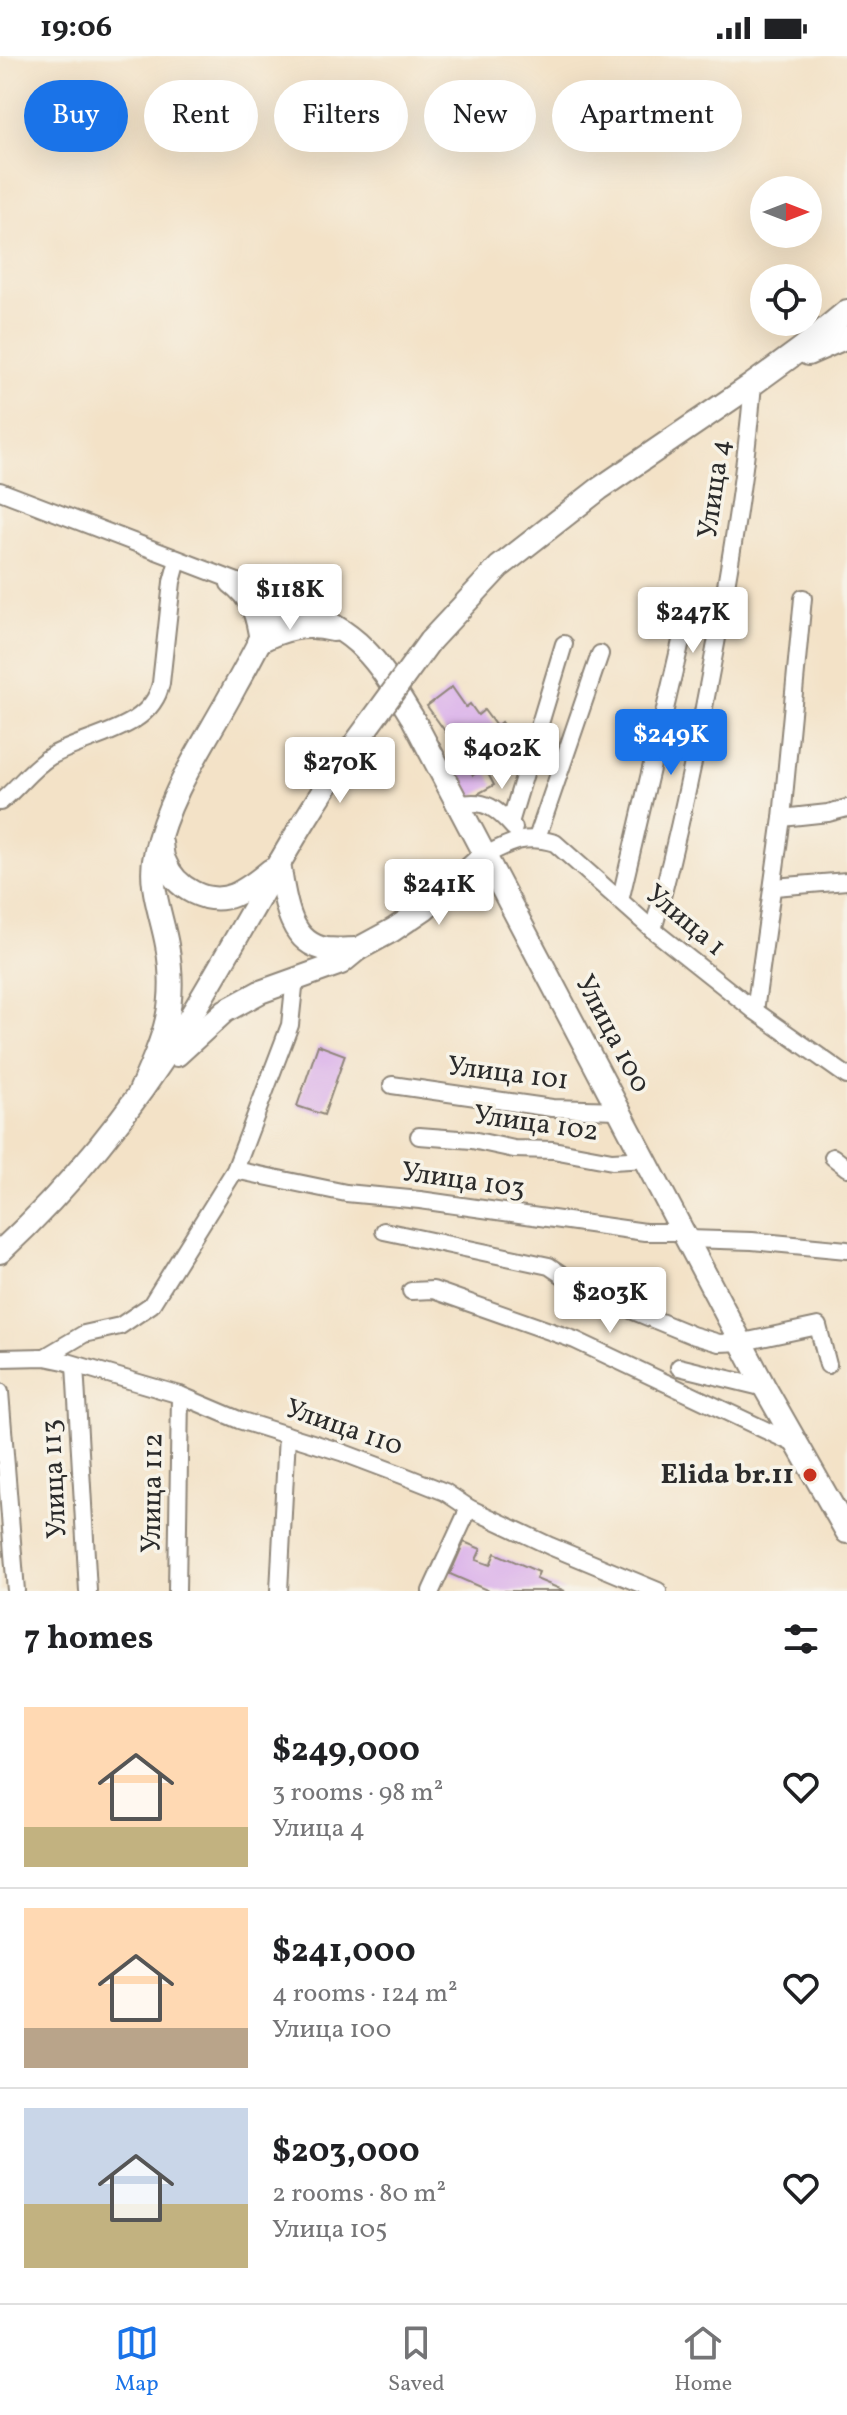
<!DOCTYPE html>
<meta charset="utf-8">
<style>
:root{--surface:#fff;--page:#f2f2f2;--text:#202124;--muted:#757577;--line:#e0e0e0;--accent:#1a73e8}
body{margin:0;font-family:Vollkorn,serif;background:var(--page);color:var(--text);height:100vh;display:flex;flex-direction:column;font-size:30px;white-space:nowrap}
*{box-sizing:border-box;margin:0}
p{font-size:26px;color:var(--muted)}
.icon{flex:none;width:44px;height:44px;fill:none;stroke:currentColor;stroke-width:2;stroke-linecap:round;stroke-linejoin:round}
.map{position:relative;height:1535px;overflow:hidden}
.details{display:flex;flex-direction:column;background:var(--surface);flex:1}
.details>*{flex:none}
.top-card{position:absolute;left:24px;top:24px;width:800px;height:72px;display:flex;gap:16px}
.needle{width:52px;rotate:90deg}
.tools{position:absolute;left:750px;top:120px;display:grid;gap:16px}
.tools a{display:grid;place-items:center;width:72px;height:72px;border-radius:50%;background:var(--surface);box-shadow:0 8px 32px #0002;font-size:40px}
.price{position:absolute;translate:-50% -68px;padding:0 18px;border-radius:8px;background:#fff;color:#222;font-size:26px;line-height:52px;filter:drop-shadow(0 2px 4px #0008)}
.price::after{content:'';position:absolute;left:50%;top:48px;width:24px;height:18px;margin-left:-12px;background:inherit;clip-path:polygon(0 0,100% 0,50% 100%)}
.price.selected{background:var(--accent);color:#fff}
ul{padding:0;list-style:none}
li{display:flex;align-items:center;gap:24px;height:200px;padding:0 24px}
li+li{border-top:2px solid var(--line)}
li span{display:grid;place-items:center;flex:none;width:224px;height:160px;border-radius:0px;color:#555}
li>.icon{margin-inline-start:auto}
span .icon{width:96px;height:96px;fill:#fffc;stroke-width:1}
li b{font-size:34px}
h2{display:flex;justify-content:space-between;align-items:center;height:96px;padding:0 24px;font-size:34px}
.pill{padding:0 28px;border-radius:36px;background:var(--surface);box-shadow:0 8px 32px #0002;font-size:28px;line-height:72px}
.pill.selected{background:var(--accent);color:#fff}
.status{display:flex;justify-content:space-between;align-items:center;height:56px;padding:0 40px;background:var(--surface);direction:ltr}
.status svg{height:22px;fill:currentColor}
.tab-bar{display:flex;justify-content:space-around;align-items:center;height:112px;border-top:2px solid var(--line);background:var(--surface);font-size:22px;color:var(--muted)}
.tab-bar a{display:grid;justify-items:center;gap:4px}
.tab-bar .selected{color:var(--accent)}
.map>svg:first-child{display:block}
.building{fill:#d9aeea}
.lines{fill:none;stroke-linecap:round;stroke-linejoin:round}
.minor-casing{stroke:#8f8679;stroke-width:20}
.major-casing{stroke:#8f8679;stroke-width:26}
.minor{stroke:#fff;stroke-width:16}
.major{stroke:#fff;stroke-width:22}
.major-bridge-casing{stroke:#8f8679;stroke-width:26;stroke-linecap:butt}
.major-bridge{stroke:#fff;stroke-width:22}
.poi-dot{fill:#c8321e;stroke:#f7f3e8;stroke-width:3}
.labels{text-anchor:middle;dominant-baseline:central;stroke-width:7;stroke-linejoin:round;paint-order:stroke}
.street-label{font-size:28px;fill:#2b2b2b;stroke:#f7f3e8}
.poi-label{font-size:28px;font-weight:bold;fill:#2b2b2b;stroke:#f7f3e8;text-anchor:end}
</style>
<div class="status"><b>19:06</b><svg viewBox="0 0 49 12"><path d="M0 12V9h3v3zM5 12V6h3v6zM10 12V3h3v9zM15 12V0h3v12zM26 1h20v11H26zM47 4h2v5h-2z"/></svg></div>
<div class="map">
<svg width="847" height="1535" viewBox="0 0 847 1535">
<rect width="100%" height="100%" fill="#f7f3e8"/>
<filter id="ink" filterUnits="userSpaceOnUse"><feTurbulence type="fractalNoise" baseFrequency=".0125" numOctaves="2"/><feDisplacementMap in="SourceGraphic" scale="16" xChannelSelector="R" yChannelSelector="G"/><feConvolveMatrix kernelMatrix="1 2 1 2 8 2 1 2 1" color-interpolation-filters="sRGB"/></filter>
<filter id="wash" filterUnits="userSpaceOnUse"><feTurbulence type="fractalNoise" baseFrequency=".006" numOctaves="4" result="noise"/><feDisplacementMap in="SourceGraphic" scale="32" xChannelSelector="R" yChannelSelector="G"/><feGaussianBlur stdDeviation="1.8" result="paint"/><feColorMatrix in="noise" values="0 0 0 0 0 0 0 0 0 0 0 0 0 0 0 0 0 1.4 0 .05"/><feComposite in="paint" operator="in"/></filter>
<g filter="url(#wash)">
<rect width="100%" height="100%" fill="#f3e2c7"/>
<g id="blocks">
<g class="building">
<polygon points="452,631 466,651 470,648 478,659 484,654 496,670 501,666 515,685 488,705 476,689 462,699 473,719 485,712 494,729 465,745 446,708 462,699 427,650"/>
<polygon points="318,989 345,999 324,1059 297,1050"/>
<polygon points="464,1486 481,1493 476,1504 490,1509 495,1497 539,1516 536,1523 565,1535 489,1535 450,1518"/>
</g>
</g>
</g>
<g filter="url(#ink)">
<use href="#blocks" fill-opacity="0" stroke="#8f8679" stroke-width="2"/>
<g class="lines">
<defs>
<g id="minor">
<polyline points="0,435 282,543"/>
<path d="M229 528C250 543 255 562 258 586"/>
<path d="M0 746C18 732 31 712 51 700 88 679 152 674 161 627L172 526 178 504"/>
<path d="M459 749C485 742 498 754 514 772"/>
<polyline points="782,762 828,757 847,752"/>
<polyline points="510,767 564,588"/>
<polyline points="537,782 600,598"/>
<path d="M484 800C511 786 524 778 555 787L653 874 755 955 847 1020"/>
<polyline points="774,831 847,825"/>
<polyline points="620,845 681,585"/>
<path d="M653 874C680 778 699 680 717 582 732 497 746 413 753 328"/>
<polyline points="755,955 782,762 803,542"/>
<polyline points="392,1029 552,1052 618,1054"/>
<polyline points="419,1080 472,1084 514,1093 553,1094 612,1105 647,1103"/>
<polyline points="833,1101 847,1112"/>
<polyline points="235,1114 346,1137 420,1144 645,1176 685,1176"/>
<polyline points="384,1175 549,1210 580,1231 614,1247 692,1279 719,1287 743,1286 818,1270 828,1309"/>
<polyline points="688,1183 752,1185 847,1194"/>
<polyline points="411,1235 433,1234 575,1284 797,1389"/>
<polyline points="45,1301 84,1278 120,1270 151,1249 235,1114 290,969 295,922"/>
<polyline points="0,1302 45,1301 64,1305 180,1339 239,1364 341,1396 402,1419 445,1436 469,1452 550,1490 658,1535"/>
<polyline points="75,1309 88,1535"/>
<polyline points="679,1311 765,1332"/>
<polyline points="0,1336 16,1535"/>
<polyline points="177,1535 180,1339"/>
<polyline points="279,1535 287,1379"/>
<polyline points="431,1535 469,1452"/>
</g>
<g id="major">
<polyline points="808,298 847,281"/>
<polyline points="430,585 499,511 599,433 753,328 801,293 847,255"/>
<path d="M258 586C283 573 305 567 333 574"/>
<path d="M161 787C162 793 162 801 165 806 175 832 207 850 234 839 248 833 259 824 271 814"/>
<path d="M279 807C284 837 287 888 327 893 337 894 348 893 358 893"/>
<polyline points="177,999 225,955 260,936 341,907 358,893 393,874 424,853 484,800"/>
<path d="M140 1035C164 981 178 950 167 889 162 860 148 828 155 799 168 737 207 684 236 629 252 601 266 572 282 543 310 557 342 570 364 593 383 612 397 637 412 661L765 1332 847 1476"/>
<path d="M0 1196C70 1131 133 1053 184 971 246 871 297 765 368 670"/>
</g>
</defs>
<use href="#minor" class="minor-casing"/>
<use href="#major" class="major-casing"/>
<use href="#minor" class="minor"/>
<use href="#major" class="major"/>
<defs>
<polyline id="major-bridge" points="368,670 430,585"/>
</defs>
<use href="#major-bridge" class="major-bridge-casing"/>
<use href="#major-bridge" class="major-bridge"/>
</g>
</g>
<circle class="poi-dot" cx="810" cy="1419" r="8"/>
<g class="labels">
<g class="street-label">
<text transform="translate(715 433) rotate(-82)">Улица 4</text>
<text transform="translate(685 865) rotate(40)">Улица 1</text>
<text transform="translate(612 978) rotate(62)">Улица 100</text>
<text transform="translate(508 1018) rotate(7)">Улица 101</text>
<text transform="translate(536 1068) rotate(8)">Улица 102</text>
<text transform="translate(463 1125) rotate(8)">Улица 103</text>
<text transform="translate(344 1372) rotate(19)">Улица 110</text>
<text transform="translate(55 1423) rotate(-93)">Улица 113</text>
<text transform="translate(153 1437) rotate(-89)">Улица 112</text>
</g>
<g class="poi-label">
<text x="794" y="1419">Elida br.11</text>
</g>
</g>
</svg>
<div class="tools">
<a><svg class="needle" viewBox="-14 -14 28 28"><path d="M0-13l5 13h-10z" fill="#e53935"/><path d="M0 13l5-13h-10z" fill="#757577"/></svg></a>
<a><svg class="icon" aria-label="locate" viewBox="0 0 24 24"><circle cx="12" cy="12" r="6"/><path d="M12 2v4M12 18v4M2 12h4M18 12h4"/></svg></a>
</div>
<b class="price" style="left:290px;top:576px">$118K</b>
<b class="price" style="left:693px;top:599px">$247K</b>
<b class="price selected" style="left:671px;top:721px">$249K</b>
<b class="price" style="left:502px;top:735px">$402K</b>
<b class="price" style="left:340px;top:749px">$270K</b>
<b class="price" style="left:439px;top:871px">$241K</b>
<b class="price" style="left:610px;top:1279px">$203K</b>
<div class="top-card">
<a class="pill selected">Buy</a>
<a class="pill">Rent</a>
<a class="pill">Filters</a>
<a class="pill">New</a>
<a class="pill">Apartment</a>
</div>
</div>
<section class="details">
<h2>7 homes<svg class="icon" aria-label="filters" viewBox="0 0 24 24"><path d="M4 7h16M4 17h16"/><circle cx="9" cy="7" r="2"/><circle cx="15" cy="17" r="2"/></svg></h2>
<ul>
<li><span style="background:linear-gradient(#ffd9b3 75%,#c2b280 0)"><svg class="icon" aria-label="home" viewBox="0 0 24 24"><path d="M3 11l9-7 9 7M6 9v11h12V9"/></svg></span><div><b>$249,000</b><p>3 rooms · 98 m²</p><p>Улица 4</p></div><svg class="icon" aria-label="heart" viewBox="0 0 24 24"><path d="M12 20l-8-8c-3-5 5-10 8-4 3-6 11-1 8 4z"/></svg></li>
<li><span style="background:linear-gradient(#ffd9b3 75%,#b9a48a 0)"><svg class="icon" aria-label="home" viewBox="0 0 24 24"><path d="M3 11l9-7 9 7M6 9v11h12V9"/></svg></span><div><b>$241,000</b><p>4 rooms · 124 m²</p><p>Улица 100</p></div><svg class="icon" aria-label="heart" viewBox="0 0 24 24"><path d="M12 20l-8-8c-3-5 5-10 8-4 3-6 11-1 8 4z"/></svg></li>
<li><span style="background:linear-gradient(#c9d6e8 60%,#c2b280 0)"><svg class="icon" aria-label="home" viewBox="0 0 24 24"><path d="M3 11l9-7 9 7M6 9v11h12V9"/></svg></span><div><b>$203,000</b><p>2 rooms · 80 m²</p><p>Улица 105</p></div><svg class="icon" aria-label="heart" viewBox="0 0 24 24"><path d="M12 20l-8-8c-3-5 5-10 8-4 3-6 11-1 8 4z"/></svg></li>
</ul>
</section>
<nav class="tab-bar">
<a class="selected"><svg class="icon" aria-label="map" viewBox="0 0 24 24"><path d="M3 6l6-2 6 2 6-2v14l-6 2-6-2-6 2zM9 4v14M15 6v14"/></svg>Map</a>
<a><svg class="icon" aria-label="saved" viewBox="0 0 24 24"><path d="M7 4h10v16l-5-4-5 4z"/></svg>Saved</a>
<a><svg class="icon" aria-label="home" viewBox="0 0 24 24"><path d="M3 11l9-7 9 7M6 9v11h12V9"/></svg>Home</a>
</nav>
